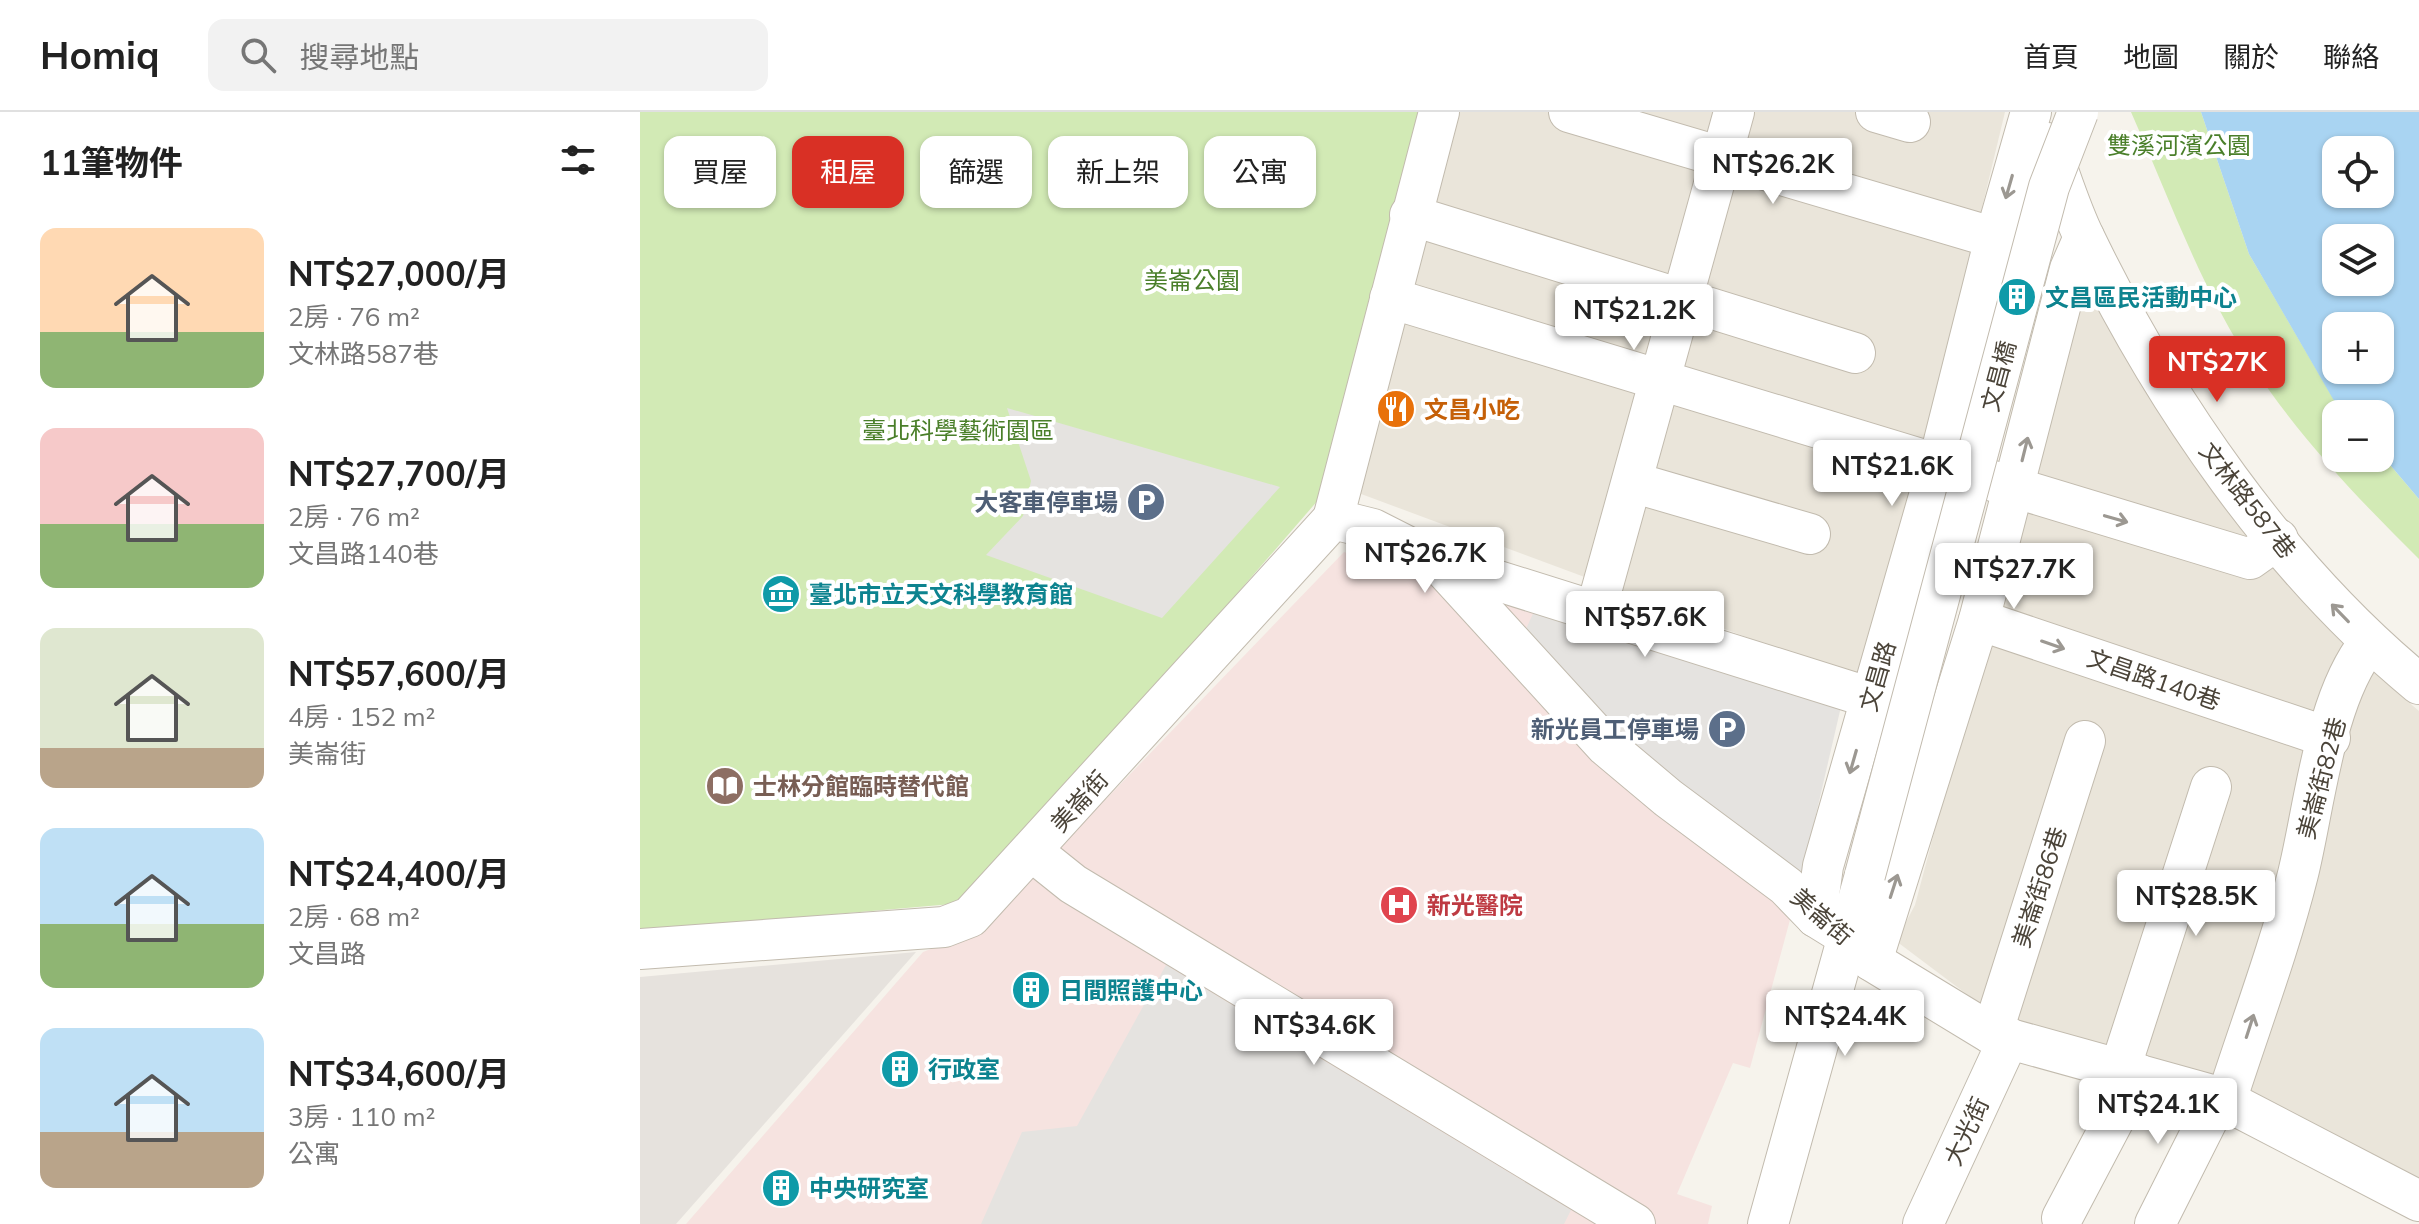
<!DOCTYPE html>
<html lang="zh-TW">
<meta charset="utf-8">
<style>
:root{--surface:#fff;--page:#f2f2f2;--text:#222;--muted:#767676;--line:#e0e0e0;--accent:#d93025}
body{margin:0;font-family:Mulish,"Noto Sans TC",sans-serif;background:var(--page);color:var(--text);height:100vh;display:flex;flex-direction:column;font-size:30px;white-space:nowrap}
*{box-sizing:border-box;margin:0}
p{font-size:26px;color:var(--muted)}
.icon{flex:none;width:44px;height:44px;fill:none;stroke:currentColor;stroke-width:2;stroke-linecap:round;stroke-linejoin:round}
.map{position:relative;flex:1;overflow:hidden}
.side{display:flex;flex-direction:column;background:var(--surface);width:640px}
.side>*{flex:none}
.guide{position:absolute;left:24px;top:24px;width:760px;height:72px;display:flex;gap:16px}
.tools{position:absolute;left:1682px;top:24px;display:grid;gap:16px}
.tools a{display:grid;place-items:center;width:72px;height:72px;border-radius:16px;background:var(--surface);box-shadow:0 2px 6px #0004;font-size:40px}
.price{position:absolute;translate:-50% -68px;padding:0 18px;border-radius:8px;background:#fff;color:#222;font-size:26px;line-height:52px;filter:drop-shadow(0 2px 4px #0008)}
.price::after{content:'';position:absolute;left:50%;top:48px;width:24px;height:18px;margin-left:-12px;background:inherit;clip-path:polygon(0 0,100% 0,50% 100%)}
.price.on{background:var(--accent);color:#fff}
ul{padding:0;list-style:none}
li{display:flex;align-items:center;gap:24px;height:200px;padding:0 40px}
li span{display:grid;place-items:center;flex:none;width:224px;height:160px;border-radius:16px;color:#555}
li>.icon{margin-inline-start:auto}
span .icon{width:96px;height:96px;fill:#fffc;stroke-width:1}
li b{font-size:34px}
h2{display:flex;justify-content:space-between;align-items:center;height:96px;padding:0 40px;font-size:34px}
.tag{padding:0 28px;border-radius:16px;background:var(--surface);box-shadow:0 2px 6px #0004;font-size:28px;line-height:72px}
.tag.on{background:var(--accent);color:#fff}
header{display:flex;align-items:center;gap:48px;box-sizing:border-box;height:112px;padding:0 40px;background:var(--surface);border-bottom:2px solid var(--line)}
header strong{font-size:38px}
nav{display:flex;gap:44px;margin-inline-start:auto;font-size:28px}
.search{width:560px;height:72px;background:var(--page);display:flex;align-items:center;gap:20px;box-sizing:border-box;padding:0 28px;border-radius:16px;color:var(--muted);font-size:30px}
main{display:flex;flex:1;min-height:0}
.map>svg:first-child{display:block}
.residential{fill:#eae5da}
.industrial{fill:#e6e2dd}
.medical{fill:#f6e3e0}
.green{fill:#d2eab5}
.parking{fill:#e5e3e0}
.water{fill:#a9d4f2;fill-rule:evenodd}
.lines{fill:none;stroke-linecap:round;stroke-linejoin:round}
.minor-casing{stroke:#c2bbae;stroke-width:42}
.minor{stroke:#fff;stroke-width:40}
.minor-bridge-casing{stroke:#c2bbae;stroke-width:42;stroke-linecap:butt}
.minor-bridge{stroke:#fff;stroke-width:40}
.oneway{stroke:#9c9892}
.labels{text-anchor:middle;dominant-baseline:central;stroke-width:8;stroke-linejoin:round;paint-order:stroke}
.park-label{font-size:24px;fill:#4a7f2a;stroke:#fff}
.culture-label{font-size:24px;font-weight:bold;fill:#0d838f;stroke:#fff;text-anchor:start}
.street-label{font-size:24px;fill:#4b4439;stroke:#fff}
.food-label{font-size:24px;font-weight:bold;fill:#c56008;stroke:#fff;text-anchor:start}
.service-label{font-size:24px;font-weight:bold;fill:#4e5e75;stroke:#fff;text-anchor:end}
.education-label{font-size:24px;font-weight:bold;fill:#785e54;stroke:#fff;text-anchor:start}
.health-label{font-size:24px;font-weight:bold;fill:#be3a42;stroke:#fff;text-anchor:start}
</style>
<header>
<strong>Homiq</strong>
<div class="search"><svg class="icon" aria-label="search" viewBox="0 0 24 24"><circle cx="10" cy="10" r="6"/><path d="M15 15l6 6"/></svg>搜尋地點</div>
<nav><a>首頁</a><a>地圖</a><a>關於</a><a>聯絡</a></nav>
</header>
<main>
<section class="side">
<h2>11筆物件<svg class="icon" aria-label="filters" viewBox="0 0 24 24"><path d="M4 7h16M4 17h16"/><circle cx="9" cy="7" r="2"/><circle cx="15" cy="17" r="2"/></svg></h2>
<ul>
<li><span style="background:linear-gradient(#ffd9b3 65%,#8fb573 0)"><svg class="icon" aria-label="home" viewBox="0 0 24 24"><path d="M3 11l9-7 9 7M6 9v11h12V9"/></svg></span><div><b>NT$27,000/月</b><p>2房 · 76 m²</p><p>文林路587巷</p></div></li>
<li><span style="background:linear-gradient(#f6c9c9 60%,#8fb573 0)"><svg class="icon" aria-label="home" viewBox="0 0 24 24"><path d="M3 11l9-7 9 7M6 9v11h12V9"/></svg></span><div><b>NT$27,700/月</b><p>2房 · 76 m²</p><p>文昌路140巷</p></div></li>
<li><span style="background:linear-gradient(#dfe7d0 75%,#b9a48a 0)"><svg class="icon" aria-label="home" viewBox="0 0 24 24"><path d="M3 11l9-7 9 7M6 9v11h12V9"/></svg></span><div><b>NT$57,600/月</b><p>4房 · 152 m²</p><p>美崙街</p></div></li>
<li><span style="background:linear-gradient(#bfe0f5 60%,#8fb573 0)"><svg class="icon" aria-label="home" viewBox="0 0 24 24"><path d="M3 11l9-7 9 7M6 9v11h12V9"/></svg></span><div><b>NT$24,400/月</b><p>2房 · 68 m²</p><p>文昌路</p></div></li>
<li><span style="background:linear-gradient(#bfe0f5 65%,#b9a48a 0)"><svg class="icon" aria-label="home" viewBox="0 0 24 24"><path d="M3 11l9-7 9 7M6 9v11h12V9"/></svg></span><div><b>NT$34,600/月</b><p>3房 · 110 m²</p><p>公寓</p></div></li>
</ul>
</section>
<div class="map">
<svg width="1779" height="1112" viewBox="0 0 1779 1112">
<rect width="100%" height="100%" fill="#f6f3ec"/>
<g class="residential">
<polygon points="814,0 1365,0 1285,333 1220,563 1125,532 705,376"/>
<polygon points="1438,180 1479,193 1656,480 1740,566 1779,599 1779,1066 1607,977 1502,943 1365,911 1256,829 1275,793"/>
</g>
<polygon class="industrial" points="276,840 36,1112 0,1112 0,865"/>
<polygon class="medical" points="704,440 786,467 896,495 1161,767 1110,956 1093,951 1037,1082 1072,1094 1068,1112 46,1112 283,840 340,818"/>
<g class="green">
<polygon points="0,0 780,0 686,379 342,776 312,792 0,819"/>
<path d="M1491 0H1561L1609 142 1693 286 1706 302H1696V346H1740V341L1779 387V447C1705 374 1630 294 1581 201 1546 136 1521 67 1491 0Z"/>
</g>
<g class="parking">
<polygon points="367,296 640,375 522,506 346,443 383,404 391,369"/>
<polygon points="896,495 1203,586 1161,767 1006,649 886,517"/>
<polygon points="526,853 931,1098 924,1112 341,1112 382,1020 437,1014"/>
</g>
<path class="water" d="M1561 0H1779V387L1740 341V302H1706L1693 287 1609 142ZM1696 38H1740V82H1696ZM1696 126H1740V170H1696ZM1696 214H1740V258H1696Z"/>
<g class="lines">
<defs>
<g id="minor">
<polyline points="929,0 1355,126"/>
<polyline points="1236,0 1270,10"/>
<path d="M1408 31C1420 62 1430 97 1445 127 1524 290 1639 457 1779 572"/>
<polyline points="770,103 1215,241"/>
<polyline points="750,186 1610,447 1638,427"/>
<polyline points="992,370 1170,422"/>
<polyline points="693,407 799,0"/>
<polyline points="798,450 1231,586"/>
<polyline points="956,498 1094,0"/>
<polyline points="1339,508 1690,626"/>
<polyline points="393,740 433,772 995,1112"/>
<polyline points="1176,805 1183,754 1298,353 1355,126 1391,0"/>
<polyline points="0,837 304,815 330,805 693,407 733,417 798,450 966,634 1028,686 1146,774 1176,805 1205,823 1232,849 1352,922 1579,985 1779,1089"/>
<polyline points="1232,849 1339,508 1430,157 1444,125"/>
<polyline points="1352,922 1445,629"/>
<polyline points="1480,957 1571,675"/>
<path d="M1586 989C1610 914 1639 838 1658 762 1675 693 1684 587 1729 531"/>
<polyline points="1422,1106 1498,962"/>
<polyline points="1128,1112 1225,763"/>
<polyline points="1283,1112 1369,926"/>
<polyline points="1515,1112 1579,985"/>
</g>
</defs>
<use href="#minor" class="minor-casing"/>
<use href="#minor" class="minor"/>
<defs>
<polyline id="minor-bridge" points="1225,763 1409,75 1438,0"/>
</defs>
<use href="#minor-bridge" class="minor-bridge-casing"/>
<use href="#minor-bridge" class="minor-bridge"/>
</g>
<defs><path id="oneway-shaft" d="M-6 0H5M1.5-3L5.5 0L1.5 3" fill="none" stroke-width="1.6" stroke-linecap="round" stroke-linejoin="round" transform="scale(2)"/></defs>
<g class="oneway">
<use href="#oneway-shaft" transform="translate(1369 75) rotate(106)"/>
<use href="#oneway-shaft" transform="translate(1385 337) rotate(-76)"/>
<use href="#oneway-shaft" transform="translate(1476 407) rotate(16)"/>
<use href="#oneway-shaft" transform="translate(1700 501) rotate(-134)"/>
<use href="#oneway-shaft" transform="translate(1413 533) rotate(19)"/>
<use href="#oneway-shaft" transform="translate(1213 650) rotate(106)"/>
<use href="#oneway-shaft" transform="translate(1254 774) rotate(-72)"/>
<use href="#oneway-shaft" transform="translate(1610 914) rotate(-72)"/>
</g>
<defs>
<symbol id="building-disc" viewBox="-11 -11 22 22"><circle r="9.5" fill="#0f9aa8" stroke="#fff"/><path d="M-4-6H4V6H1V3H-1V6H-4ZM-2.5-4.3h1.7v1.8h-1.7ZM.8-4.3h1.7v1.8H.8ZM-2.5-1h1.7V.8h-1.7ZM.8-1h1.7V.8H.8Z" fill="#fff"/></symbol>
<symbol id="restaurant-disc" viewBox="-11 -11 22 22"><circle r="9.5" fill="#e8710a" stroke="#fff"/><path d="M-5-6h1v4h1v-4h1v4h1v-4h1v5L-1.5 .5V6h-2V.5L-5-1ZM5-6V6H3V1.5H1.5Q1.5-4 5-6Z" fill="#fff"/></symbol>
<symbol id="parking-disc" viewBox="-11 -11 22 22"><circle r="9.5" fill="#5c6f8a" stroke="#fff"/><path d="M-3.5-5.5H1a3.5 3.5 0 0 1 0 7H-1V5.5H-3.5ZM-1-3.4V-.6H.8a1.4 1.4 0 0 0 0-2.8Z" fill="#fff"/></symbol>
<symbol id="museum-disc" viewBox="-11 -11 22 22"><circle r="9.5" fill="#0f9aa8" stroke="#fff"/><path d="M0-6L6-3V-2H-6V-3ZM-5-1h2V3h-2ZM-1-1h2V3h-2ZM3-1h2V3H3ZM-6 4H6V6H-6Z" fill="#fff"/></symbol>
<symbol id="library-disc" viewBox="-11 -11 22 22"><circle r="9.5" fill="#8d6e63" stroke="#fff"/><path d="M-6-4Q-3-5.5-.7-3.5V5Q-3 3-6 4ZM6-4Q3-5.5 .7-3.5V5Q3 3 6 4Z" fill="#fff"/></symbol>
<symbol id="hospital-disc" viewBox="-11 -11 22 22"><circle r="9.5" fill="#e0444e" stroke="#fff"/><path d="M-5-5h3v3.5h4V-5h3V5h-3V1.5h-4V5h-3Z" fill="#fff"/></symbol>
</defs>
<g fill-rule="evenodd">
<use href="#building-disc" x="1355" y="163" width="44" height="44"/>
<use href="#restaurant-disc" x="734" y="275" width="44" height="44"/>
<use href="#parking-disc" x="484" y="368" width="44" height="44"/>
<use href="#museum-disc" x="119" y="460" width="44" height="44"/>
<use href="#parking-disc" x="1065" y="595" width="44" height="44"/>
<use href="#library-disc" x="63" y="652" width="44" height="44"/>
<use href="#hospital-disc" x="737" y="771" width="44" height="44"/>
<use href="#building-disc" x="369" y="856" width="44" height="44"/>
<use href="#building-disc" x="238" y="935" width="44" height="44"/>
<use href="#building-disc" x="119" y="1054" width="44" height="44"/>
</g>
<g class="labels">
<g class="park-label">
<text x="1539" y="33">雙溪河濱公園</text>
<text x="552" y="168">美崙公園</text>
<text x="318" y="318">臺北科學藝術園區</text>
</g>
<g class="culture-label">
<text x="1405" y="185">文昌區民活動中心</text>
<text x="169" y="482">臺北市立天文科學教育館</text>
<text x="419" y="878">日間照護中心</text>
<text x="288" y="957">行政室</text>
<text x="169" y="1076">中央研究室</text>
</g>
<g class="street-label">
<text transform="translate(1358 264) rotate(-75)">文昌橋</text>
<text transform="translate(1608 388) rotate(52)">文林路587巷</text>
<text transform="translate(1237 564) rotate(-74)">文昌路</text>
<text transform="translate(1514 567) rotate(19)">文昌路140巷</text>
<text transform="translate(1681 666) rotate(-75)">美崙街82巷</text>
<text transform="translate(439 689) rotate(-48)">美崙街</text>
<text transform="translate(1399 775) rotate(-72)">美崙街86巷</text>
<text transform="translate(1182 804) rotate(41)">美崙街</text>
<text transform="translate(1326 1019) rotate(-65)">大光街</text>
</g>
<g class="food-label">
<text x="784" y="297">文昌小吃</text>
</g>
<g class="service-label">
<text x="478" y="390">大客車停車場</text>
<text x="1059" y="617">新光員工停車場</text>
</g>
<g class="education-label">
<text x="113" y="674">士林分館臨時替代館</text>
</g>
<g class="health-label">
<text x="787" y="793">新光醫院</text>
</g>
</g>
</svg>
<div class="tools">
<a><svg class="icon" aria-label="locate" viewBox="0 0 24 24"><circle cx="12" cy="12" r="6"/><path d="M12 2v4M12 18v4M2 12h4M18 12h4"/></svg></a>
<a><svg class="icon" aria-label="layers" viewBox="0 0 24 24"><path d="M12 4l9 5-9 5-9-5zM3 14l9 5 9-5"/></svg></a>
<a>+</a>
<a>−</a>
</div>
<b class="price" style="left:1133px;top:94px">NT$26.2K</b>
<b class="price" style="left:994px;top:240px">NT$21.2K</b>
<b class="price on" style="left:1577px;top:292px">NT$27K</b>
<b class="price" style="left:1252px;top:396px">NT$21.6K</b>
<b class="price" style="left:785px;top:483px">NT$26.7K</b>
<b class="price" style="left:1374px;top:499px">NT$27.7K</b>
<b class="price" style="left:1005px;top:547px">NT$57.6K</b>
<b class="price" style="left:1556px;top:826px">NT$28.5K</b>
<b class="price" style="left:1205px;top:946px">NT$24.4K</b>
<b class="price" style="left:674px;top:955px">NT$34.6K</b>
<b class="price" style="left:1518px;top:1034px">NT$24.1K</b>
<div class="guide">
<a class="tag">買屋</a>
<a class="tag on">租屋</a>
<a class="tag">篩選</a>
<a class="tag">新上架</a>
<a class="tag">公寓</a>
</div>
</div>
</main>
